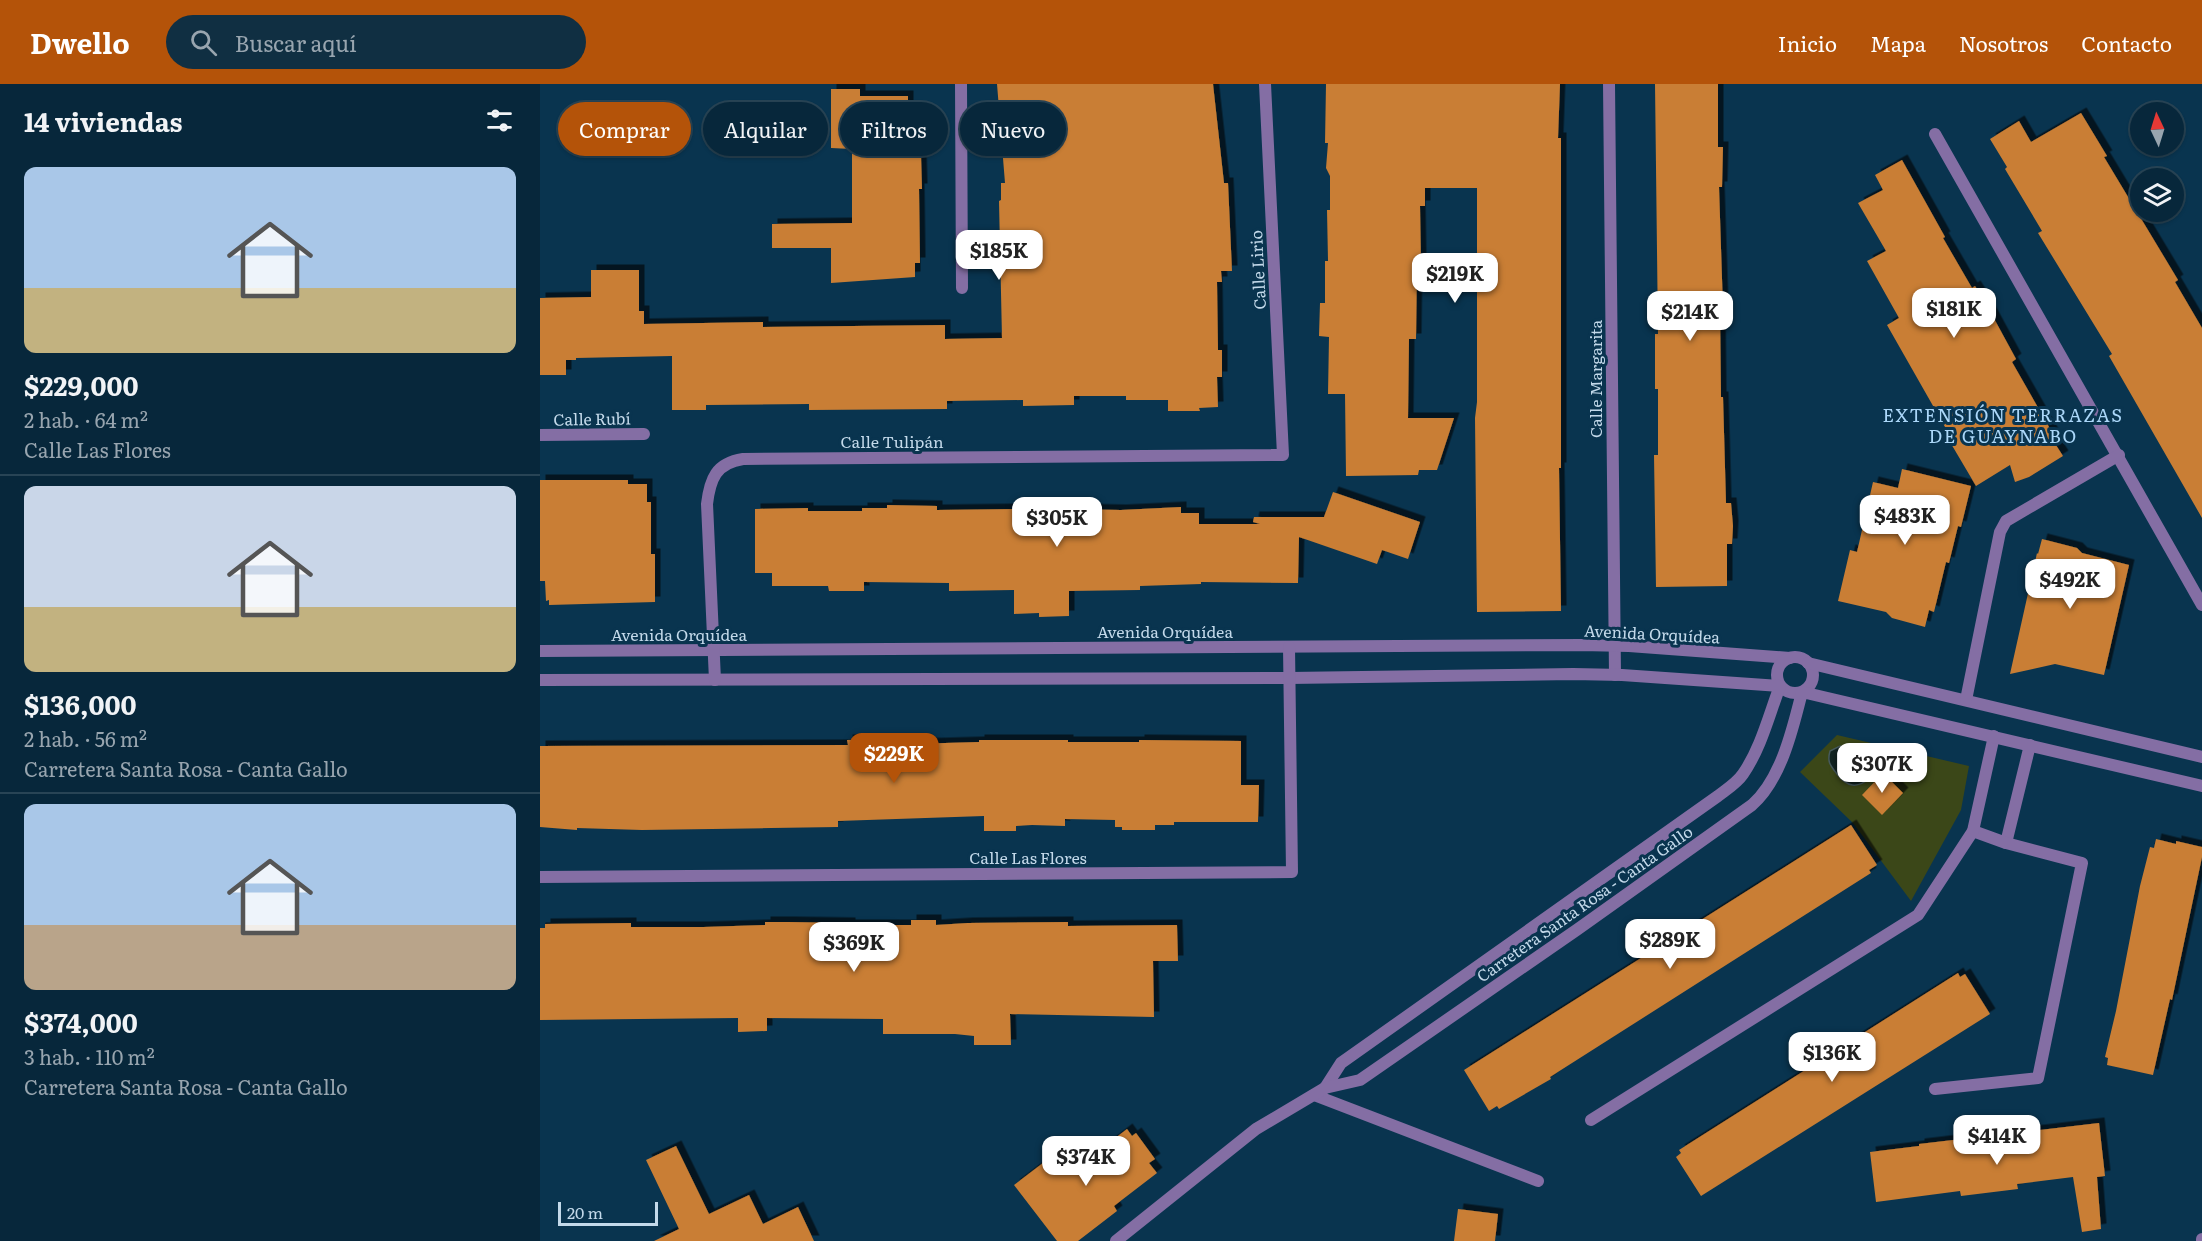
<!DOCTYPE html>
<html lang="es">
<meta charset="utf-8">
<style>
:root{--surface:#07273b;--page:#102f42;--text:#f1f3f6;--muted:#98a5af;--line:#284455;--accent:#b45309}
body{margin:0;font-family:Literata,serif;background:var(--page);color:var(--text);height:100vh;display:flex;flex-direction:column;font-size:22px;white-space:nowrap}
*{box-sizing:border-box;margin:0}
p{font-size:20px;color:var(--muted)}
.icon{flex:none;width:33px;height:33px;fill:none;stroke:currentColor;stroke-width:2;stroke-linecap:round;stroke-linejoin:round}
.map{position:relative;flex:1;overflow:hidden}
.panel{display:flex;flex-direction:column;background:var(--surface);width:540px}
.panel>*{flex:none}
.top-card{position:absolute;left:18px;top:18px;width:570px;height:54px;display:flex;gap:12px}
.needle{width:39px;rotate:356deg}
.tools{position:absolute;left:1590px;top:18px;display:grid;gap:12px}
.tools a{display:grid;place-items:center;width:54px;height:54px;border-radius:50%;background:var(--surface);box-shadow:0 2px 4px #0004,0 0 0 2px var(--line);font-size:30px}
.scale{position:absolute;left:18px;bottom:15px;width:100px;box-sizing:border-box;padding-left:6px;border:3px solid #c3d9ea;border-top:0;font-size:16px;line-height:21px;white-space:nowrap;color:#c3d9ea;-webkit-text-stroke:4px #09344f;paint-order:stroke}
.price{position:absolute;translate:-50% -51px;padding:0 14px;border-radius:12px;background:#fff;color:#222;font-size:20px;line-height:39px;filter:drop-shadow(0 2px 3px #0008)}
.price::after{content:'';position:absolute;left:50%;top:36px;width:18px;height:14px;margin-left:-9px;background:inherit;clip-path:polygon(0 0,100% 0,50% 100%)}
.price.selected{background:var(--accent);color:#fff}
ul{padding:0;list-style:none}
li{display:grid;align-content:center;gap:12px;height:318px;padding:0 24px}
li+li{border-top:2px solid var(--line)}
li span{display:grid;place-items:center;height:186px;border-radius:12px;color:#555}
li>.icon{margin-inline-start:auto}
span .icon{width:108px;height:108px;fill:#fffc;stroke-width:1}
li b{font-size:26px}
h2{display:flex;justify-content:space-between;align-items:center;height:72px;padding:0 24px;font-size:26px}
.tag{padding:0 21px;border-radius:27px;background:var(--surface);box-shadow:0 2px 4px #0004,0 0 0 2px var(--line);font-size:21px;line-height:54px}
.tag.selected{background:var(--accent);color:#fff}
header{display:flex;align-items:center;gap:36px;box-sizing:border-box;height:84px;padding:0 30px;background:var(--accent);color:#fff}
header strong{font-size:28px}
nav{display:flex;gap:33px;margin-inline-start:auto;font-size:21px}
.search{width:420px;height:54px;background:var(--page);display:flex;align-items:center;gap:15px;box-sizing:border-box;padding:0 21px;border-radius:33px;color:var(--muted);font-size:22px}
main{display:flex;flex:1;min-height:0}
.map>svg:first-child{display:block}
.green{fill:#3b4718}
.water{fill:#122421;stroke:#475a5d;stroke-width:1.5}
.building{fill:#c97e34;filter:url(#shadow)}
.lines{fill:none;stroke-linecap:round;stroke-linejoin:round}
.minor{stroke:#846ea4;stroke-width:12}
.tertiary{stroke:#846ea4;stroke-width:12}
.labels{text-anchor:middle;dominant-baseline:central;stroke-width:6;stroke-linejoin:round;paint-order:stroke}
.street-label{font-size:16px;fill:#c3d9ea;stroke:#09344f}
.neighbourhood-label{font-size:18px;letter-spacing:1.5px;fill:#abd7f9;stroke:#09344f}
</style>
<header>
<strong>Dwello</strong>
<div class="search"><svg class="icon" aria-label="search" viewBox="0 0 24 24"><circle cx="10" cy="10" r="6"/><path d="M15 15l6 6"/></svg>Buscar aquí</div>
<nav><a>Inicio</a><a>Mapa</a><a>Nosotros</a><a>Contacto</a></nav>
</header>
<main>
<section class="panel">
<h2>14 viviendas<svg class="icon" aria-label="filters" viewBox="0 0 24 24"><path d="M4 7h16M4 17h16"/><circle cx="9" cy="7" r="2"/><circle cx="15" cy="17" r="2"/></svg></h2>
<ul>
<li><span style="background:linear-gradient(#a9c7e8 65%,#c2b280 0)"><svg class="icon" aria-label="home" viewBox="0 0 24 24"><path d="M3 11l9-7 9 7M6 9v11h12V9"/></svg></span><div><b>$229,000</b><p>2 hab. · 64 m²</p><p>Calle Las Flores</p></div></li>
<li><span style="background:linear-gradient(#c9d6e8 65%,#c2b280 0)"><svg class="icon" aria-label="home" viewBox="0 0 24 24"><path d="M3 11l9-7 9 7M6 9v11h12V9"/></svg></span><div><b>$136,000</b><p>2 hab. · 56 m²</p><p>Carretera Santa Rosa - Canta Gallo</p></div></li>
<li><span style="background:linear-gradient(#a9c7e8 65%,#b9a48a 0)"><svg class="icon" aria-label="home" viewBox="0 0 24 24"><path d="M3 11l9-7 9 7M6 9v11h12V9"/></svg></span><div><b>$374,000</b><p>3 hab. · 110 m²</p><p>Carretera Santa Rosa - Canta Gallo</p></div></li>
</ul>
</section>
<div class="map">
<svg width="1662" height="1157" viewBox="0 0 1662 1157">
<defs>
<filter id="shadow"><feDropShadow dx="5.5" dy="-5.5" stdDeviation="0" flood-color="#0009"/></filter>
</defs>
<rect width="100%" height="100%" fill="#09344f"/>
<polygon class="green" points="1297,651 1429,682 1421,726 1371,817 1313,739 1260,688"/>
<path class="water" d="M1300 662C1315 666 1329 677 1330 694 1317 705 1307 703 1297 690 1290 681 1287 678 1290 667Z"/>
<g class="building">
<polygon points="457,0 673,0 684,99 688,99 692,187 681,187 682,198 677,198 678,266 682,266 682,293 677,293 678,323 659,324 660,327 628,327 628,316 586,316 586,312 534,312 534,321 483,322 483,316 407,317 407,325 269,326 269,320 166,321 166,326 132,326 132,272 36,274 36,276 26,276 26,291 0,291 0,214 51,213 51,186 99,186 99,227 104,227 104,240 223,238 223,243 405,241 405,255 462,254 459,117 461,116 461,99 465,99"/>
<polygon points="786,0 1020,0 1018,54 1021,54 1021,384 1019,384 1021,527 937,528 935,334 937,318 937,104 885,104 885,122 880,122 881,180 877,180 876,255 869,255 868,334 914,334 897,386 879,386 878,391 806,392 805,310 788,310 789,253 779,252 780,219 785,219 785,177 788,177 787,126 790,126 790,92 786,84 788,59 785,59"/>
<polygon points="1115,0 1178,0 1178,63 1183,63 1182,103 1179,103 1183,225 1180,225 1181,313 1183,313 1186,419 1191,419 1193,442 1192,460 1187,460 1187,502 1116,503 1114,371 1118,371 1118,305 1115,305 1115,250 1118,250"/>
<polygon points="291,5 320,5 320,12 368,12 368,32 373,32 373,67 376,67 376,71 381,71 382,105 379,105 380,179 375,179 375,193 291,199 291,164 232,164 232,140 312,139 312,65 291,64"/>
<polygon points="1541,29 1567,72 1564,73 1638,196 1635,198 1662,244 1662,434 1569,272 1572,270 1498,149 1502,147 1465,85 1467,83 1450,55 1479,37 1491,58"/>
<polygon points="1362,76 1405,153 1403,154 1432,204 1435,202 1445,218 1476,275 1472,278 1517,357 1514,358 1523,372 1489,393 1475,398 1470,381 1436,402 1410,358 1413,357 1347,241 1359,234 1327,177 1346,167 1318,119 1343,106 1335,91"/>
<polygon points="1362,385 1431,402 1421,443 1418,442 1409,479 1406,478 1394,528 1389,526 1385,543 1352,534 1346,528 1298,517 1310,466 1317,468 1333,398 1358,404"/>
<polygon points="0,396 88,396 88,400 107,400 107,418 111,418 111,470 115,470 115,518 9,521 9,516 6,517 5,497 0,497"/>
<polygon points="793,408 880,438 868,475 842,466 837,480 759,453 758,499 661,498 661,500 600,502 600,506 529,507 529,532 499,533 499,529 474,530 474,506 409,507 409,499 324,498 324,507 289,507 288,502 232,502 232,489 215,489 215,425 268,424 268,427 322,427 322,424 347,424 347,421 397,422 397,426 477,425 477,421 527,420 527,425 581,426 641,423 641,429 659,429 659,440 720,440 713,438 714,433 784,433"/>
<polygon points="1502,455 1537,464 1542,469 1589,481 1564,591 1515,580 1470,590 1497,469 1498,470"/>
<polygon points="371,655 371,660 439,658 439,656 528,656 528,658 599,658 599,656 701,657 701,701 719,701 718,738 634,738 634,741 615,741 615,746 582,746 582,743 575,743 575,736 525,735 525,742 492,741 476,742 476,747 444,747 444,732 298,737 298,743 102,746 37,744 37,746 0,743 0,662 308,661 307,656"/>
<polygon points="1343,689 1363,709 1342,731 1322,711"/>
<polygon points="1311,741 1337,781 1329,786 1331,789 1010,993 1011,995 959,1025 957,1022 949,1027 924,986"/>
<polygon points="1616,755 1636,760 1636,757 1662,763 1662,773 1632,916 1630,915 1613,991 1567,981 1568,974 1565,973 1576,927 1600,802 1610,763 1614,764"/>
<polygon points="371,836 396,836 396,841 428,839 528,838 528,842 637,841 638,877 613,877 614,933 470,930 471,961 434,961 434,952 415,950 343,950 343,935 227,934 227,947 198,948 198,934 0,936 0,844 5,844 5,840 91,839 91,843 164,843 225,841 225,838 248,838 310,839 310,841 371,841"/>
<polygon points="1418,889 1420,893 1425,890 1450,930 1161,1112 1136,1073 1141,1069 1139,1066"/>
<polygon points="1559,1039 1565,1092 1557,1093 1561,1145 1542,1148 1533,1093 1477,1100 1478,1105 1421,1112 1420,1107 1336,1118 1330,1068 1379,1062 1379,1060"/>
<polygon points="587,1045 592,1052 596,1049 615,1075 609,1079 617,1089 574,1122 577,1127 538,1157 517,1157 474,1101 520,1066 535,1085"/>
<polygon points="136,1062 169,1130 209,1111 223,1140 258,1123 274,1157 114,1157 139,1145 106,1076"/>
<polygon points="918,1125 958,1130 955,1157 914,1157"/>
</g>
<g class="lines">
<g class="minor">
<polyline points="421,0 422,204"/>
<polyline points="1069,0 1075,591"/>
<polyline points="1395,50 1662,521"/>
<polyline points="0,351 104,350"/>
<polyline points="0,567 1041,561 1089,562 1250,574"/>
<circle cx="1255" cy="591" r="18"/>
<polyline points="1268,579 1662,673"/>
<path d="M0 596 749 594 1033 590 1082 591 1240 602C1229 631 1221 664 1203 690 1197 699 1187 705 1178 712L801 979 785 1004"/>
<path d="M175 596 167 420C170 395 176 379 203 375L743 371 725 0"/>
<polyline points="1426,616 1460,448 1466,437 1579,371"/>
<polyline points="1466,759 1490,661"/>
<polyline points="0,793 752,788 749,563"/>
<polyline points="1395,1005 1498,994 1542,779 1466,759 1433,747"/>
<polyline points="774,1011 998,1097"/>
<polyline points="1051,1036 1378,831 1433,747 1454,652"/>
<path d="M576 1157 716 1045 785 1004 820 996 1038 845 1212 721C1241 696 1253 644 1262 608L1662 702"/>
</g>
<polyline class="tertiary" points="1662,1157 1662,1155"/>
</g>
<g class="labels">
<g class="street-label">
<text transform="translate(717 186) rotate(-93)">Calle Lirio</text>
<text transform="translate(1055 295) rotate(-90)">Calle Margarita</text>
<text transform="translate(52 334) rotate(-1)">Calle Rubí</text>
<text x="352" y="357">Calle Tulipán</text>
<text x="625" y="547">Avenida Orquídea</text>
<text transform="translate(1112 549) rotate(3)">Avenida Orquídea</text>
<text x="139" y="550">Avenida Orquídea</text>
<text x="488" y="773">Calle Las Flores</text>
<text transform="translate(1044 819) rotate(-35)">Carretera Santa Rosa - Canta Gallo</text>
</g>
<g class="neighbourhood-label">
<text x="1463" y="330">EXTENSIÓN TERRAZAS<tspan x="1463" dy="21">DE GUAYNABO</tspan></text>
</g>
</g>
</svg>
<div class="tools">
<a><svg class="needle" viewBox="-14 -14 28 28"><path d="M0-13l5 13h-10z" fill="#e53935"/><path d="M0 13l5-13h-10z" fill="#98a5af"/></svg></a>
<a><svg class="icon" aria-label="layers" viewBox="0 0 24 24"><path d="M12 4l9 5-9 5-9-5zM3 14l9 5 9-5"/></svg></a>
</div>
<div class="scale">20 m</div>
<b class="price" style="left:459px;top:197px">$185K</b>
<b class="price" style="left:915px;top:220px">$219K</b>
<b class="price" style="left:1414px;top:255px">$181K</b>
<b class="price" style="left:1150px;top:258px">$214K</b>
<b class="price" style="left:1365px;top:462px">$483K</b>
<b class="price" style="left:517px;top:464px">$305K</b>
<b class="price" style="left:1530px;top:526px">$492K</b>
<b class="price selected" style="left:354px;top:700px">$229K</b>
<b class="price" style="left:1342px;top:710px">$307K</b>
<b class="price" style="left:1130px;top:886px">$289K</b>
<b class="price" style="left:314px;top:889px">$369K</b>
<b class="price" style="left:1292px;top:999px">$136K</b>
<b class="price" style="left:1457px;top:1082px">$414K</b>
<b class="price" style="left:546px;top:1103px">$374K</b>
<div class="top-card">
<a class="tag selected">Comprar</a>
<a class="tag">Alquilar</a>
<a class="tag">Filtros</a>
<a class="tag">Nuevo</a>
</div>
</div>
</main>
